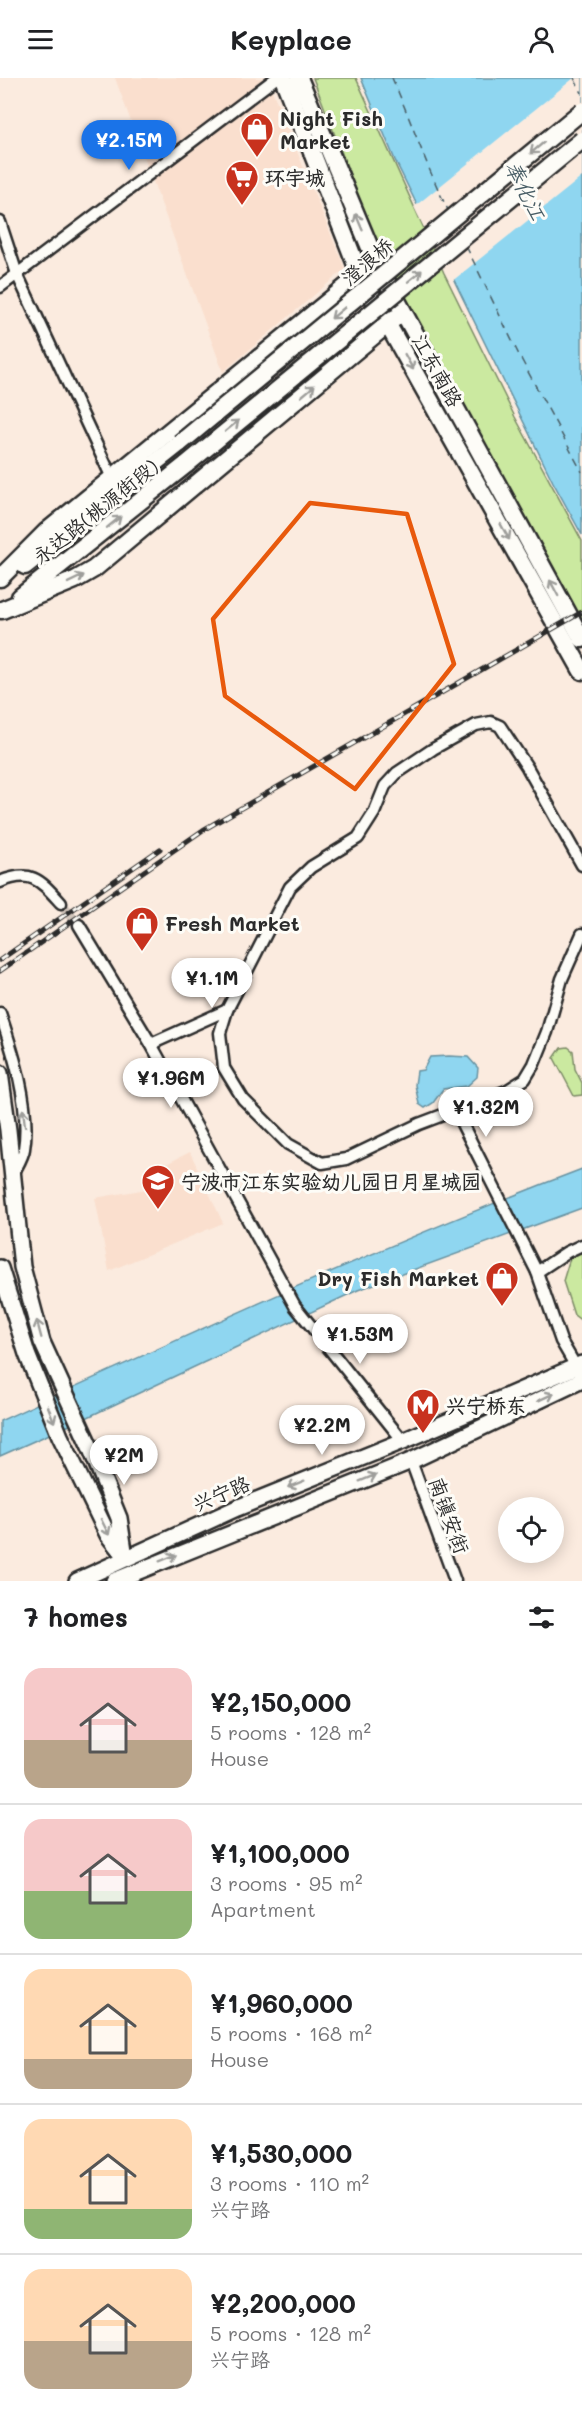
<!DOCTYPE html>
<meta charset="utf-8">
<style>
:root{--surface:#fff;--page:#f2f2f2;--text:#202124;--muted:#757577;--line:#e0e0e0;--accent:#1a73e8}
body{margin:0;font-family:Mali,"LXGW WenKai TC",sans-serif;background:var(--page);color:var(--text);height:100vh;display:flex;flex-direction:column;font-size:22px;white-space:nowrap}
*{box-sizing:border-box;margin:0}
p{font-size:20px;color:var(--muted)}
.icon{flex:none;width:33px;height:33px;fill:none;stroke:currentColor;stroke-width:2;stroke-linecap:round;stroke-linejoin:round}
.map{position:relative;height:1503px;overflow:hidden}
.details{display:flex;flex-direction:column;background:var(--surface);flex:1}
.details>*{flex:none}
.tools{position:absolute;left:498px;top:1419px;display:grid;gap:12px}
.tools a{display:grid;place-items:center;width:66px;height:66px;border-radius:50%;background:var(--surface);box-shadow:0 3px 15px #0003;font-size:30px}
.price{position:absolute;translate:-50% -51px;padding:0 14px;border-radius:21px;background:#fff;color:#222;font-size:20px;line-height:39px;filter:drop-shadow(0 2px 3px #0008)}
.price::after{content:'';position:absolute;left:50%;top:36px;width:18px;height:14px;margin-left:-9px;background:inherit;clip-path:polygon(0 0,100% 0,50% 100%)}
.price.selected{background:var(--accent);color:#fff}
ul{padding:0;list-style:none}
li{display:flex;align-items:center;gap:18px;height:150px;padding:0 24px}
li+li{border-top:2px solid var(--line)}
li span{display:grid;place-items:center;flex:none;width:168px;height:120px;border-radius:18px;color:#555}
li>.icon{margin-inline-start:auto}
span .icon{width:72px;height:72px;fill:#fffc;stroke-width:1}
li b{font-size:26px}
h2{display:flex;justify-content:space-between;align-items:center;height:72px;padding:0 24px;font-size:26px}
header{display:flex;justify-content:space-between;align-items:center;height:78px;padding:0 24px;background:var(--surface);font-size:27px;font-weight:800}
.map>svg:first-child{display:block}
.built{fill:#fadfce}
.green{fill:#cbe9a0;stroke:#7b8a66;stroke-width:1.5}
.water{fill:#8fd6f0;stroke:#6792a1;stroke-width:1.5}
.pier{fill:#fbebdf}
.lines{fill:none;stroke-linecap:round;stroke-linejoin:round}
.ferry{stroke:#495e66;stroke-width:1.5;stroke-dasharray:8 6;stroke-linecap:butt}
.minor-tunnel{stroke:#d1c5bb;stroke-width:10;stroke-dasharray:10 5;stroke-linecap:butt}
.minor-casing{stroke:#2b2b2b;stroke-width:15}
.secondary-casing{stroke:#2b2b2b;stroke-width:20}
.primary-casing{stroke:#2b2b2b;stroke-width:21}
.minor{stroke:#fdfcf7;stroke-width:10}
.secondary{stroke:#fdfcf7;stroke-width:15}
.primary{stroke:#fdfcf7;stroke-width:16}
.rail-casing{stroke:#2b2b2b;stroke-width:5}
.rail{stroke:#fdfcf7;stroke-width:3;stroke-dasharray:9;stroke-linecap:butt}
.primary-bridge-casing{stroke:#2b2b2b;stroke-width:21;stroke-linecap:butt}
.primary-bridge{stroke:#fdfcf7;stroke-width:16}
.oneway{stroke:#9e9e9b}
.marked{fill:none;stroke:#e8590c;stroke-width:4.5;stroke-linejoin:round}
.labels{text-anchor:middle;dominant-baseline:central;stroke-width:6;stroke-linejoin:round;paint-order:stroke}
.poi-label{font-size:20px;font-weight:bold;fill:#2b2b2b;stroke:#fdfcf7;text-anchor:start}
.street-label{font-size:20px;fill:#2b2b2b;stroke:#fdfcf7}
.water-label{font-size:21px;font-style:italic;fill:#495e66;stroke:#fdfcf7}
</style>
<header><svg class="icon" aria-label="menu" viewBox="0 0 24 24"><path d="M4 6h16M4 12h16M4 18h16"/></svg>Keyplace<svg class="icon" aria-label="person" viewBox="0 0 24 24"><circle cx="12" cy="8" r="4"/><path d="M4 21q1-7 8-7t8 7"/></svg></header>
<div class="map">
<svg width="582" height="1503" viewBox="0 0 582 1503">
<rect width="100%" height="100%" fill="#fbebdf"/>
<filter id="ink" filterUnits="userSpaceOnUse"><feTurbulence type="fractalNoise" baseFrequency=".0167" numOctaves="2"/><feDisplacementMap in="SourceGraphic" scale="12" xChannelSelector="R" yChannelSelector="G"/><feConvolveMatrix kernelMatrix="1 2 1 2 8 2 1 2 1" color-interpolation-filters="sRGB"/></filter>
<g filter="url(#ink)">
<g class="built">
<polygon points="115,0 267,0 345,191 223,294"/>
<polygon points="190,1074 223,1145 109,1193 95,1120 170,1107 166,1086"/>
</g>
<g class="green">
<polygon points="313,0 356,0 444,195 515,339 582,463 582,544 382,180"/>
<polygon points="568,969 573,973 575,991 582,1005 582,1017 574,1018 554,980 561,970"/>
<polygon points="582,1174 582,1243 574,1237 563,1203 570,1180"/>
</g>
<g class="water">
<polygon points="361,0 582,0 582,457 553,404 395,82"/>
<polygon points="449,978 468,979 478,990 477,999 467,1008 443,1011 433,1025 425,1030 419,1026 415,1007 417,993 423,992 430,979"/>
<path d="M582 1091V1130L358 1212 88 1339 0 1378V1343C192 1255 384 1166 582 1091Z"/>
</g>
<polygon class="pier" points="574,0 582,0 582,99 451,204 414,129"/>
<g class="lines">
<g class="ferry">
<path d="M392 0C412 44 427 91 449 134"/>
<polyline points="574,0 582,15"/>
<polyline points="466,168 519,277 582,394"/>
</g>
<polyline class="minor-tunnel" points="61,825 79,847"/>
<defs>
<g id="minor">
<polyline points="0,144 17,196 112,400"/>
<polyline points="0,209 276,0"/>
<polyline points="582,787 527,689 500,648 491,644 476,647 433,671 397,695 385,708 374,735 358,760 311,789 290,809 227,932 220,955 224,990 243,1021 288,1066 322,1085 346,1081 419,1046 506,1013 525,1001 534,986 547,954 562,901 582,856"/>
<path d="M0 804C32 791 40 802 61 825"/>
<polyline points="79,847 151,966 295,1228 403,1363"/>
<path d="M0 935C13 974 31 1029 24 1071 23 1079 17 1088 13 1096"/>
<polyline points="151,966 227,932"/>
<polyline points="455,1032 537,1194"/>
<polyline points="579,1294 561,1263 537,1194 567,1174 582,1167"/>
<polyline points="411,1383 455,1503"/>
</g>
<g id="secondary">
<polyline points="0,995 8,1052 22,1189 42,1264 91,1371 119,1440 125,1479"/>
<polyline points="0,1190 27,1276 60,1358 108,1457 123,1476"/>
<polyline points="77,1503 237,1430 403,1363 582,1286"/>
<polyline points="114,1503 411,1383 582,1302"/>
</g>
<g id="primary">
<polyline points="283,0 360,197 582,593"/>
<polyline points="299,0 376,184 582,561"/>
<polyline points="25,488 180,365"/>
<polyline points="0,500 46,454 369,190"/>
<polyline points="20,519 187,386"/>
<polyline points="2,532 75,502 94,491 395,240"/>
</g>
</defs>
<use href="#minor" class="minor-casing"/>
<use href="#secondary" class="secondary-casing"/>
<use href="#primary" class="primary-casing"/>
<use href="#minor" class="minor"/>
<use href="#secondary" class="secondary"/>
<use href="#primary" class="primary"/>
<defs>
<g id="rail">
<polyline points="0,882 160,771"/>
<polyline points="0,893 203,752 582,534"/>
</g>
</defs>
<use href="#rail" class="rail-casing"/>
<use href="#rail" class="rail"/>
<defs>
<g id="primary-bridge">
<polyline points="180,365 582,33"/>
<polyline points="187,386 582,62"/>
</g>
</defs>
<use href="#primary-bridge" class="primary-bridge-casing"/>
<use href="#primary-bridge" class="primary-bridge"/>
</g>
<defs><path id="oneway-shaft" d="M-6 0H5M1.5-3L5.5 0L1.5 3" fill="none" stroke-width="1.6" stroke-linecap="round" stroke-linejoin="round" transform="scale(1.5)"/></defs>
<g class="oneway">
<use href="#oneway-shaft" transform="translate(537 70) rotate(140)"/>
<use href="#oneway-shaft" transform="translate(359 144) rotate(-113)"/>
<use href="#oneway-shaft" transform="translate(415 198) rotate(-39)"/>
<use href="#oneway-shaft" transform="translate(338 235) rotate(140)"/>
<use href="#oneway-shaft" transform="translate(409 284) rotate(61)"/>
<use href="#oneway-shaft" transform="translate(308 313) rotate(-40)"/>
<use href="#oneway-shaft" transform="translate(232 348) rotate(-39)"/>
<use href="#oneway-shaft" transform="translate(114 444) rotate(-39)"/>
<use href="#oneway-shaft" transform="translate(505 454) rotate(61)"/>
<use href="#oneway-shaft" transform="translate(76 501) rotate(-26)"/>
<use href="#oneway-shaft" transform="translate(554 510) rotate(-118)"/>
<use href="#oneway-shaft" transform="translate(24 1040) rotate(-97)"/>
<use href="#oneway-shaft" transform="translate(39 1251) rotate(-105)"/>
<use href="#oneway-shaft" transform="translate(546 1319) rotate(-25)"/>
<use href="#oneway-shaft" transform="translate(51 1336) rotate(68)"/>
<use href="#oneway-shaft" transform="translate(368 1400) rotate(-22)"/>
<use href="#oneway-shaft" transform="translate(296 1406) rotate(158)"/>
<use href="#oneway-shaft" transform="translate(105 1449) rotate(63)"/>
<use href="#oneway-shaft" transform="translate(168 1480) rotate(-22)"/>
</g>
</g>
<path class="marked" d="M310 425 407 436 454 586 355 711 225 618 213 541Z"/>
<defs>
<symbol id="shop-pin" viewBox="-11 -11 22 30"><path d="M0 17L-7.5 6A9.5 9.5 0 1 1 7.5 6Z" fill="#c8321e" stroke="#fdfcf7"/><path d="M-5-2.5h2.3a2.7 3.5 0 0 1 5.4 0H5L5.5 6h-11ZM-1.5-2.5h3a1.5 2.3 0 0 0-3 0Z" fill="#fff"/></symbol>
<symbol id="supermarket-pin" viewBox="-11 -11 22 30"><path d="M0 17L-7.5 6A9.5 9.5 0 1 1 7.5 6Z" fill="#c8321e" stroke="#fdfcf7"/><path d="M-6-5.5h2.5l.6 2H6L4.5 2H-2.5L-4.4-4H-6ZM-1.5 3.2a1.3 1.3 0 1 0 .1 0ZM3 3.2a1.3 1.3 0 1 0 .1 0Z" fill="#fff"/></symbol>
<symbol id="school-pin" viewBox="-11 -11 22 30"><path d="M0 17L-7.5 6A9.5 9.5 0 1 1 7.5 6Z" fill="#c8321e" stroke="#fdfcf7"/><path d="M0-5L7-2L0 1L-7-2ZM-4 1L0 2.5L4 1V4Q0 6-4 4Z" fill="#fff"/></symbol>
<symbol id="metro-pin" viewBox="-11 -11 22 30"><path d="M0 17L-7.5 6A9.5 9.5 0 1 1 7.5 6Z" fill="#c8321e" stroke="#fdfcf7"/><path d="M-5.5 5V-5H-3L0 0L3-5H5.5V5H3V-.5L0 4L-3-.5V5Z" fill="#fff"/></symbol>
</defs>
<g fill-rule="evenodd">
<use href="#shop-pin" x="238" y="32" width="38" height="52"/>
<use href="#supermarket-pin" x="223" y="80" width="38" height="52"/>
<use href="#shop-pin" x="123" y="826" width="38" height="52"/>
<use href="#school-pin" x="139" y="1084" width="38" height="52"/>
<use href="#shop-pin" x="483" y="1181" width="38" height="52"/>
<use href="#metro-pin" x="404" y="1308" width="38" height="52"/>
</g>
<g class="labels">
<g class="poi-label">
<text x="280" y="40">Night Fish<tspan x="280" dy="23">Market</tspan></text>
<text x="265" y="99">环宇城</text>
<text x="165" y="845">Fresh Market</text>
<text x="181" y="1103">宁波市江东实验幼儿园日月星城园</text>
<text x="479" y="1200" text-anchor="end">Dry Fish Market</text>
<text x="446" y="1327">兴宁桥东</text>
</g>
<g class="street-label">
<text transform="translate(367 183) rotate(-40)">澄浪桥</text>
<text transform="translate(438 292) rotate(61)">江东南路</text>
<text transform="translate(95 433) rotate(-39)">永达路(桃源街段)</text>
<text transform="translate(221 1415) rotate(-23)">兴宁路</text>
<text transform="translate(450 1437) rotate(70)">南镇安街</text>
</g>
<g class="water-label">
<text transform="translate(526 112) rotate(63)">奉化江</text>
</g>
</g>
</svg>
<div class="tools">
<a><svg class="icon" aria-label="locate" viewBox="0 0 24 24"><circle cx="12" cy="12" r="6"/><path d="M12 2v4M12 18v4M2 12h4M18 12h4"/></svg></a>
</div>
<b class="price selected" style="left:129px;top:93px">¥2.15M</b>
<b class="price" style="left:212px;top:931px">¥1.1M</b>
<b class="price" style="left:171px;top:1031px">¥1.96M</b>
<b class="price" style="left:486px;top:1060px">¥1.32M</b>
<b class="price" style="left:360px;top:1287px">¥1.53M</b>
<b class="price" style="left:322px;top:1378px">¥2.2M</b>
<b class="price" style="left:124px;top:1408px">¥2M</b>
</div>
<section class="details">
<h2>7 homes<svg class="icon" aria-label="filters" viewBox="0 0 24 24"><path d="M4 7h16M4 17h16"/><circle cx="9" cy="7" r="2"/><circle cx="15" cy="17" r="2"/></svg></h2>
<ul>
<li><span style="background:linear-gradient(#f6c9c9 60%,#b9a48a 0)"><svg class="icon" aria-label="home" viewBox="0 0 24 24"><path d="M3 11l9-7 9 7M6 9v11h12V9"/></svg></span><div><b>¥2,150,000</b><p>5 rooms · 128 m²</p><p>House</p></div></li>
<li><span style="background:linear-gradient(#f6c9c9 60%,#8fb573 0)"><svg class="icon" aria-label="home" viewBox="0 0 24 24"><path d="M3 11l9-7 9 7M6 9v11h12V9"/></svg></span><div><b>¥1,100,000</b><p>3 rooms · 95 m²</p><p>Apartment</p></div></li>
<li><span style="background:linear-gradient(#ffd9b3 75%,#b9a48a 0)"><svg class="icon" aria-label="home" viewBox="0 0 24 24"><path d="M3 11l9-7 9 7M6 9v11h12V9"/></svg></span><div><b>¥1,960,000</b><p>5 rooms · 168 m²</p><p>House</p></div></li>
<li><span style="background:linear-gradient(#ffd9b3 75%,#8fb573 0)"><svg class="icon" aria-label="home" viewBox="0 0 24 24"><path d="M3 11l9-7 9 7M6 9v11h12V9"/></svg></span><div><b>¥1,530,000</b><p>3 rooms · 110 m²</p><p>兴宁路</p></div></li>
<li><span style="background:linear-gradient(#ffd9b3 60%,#b9a48a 0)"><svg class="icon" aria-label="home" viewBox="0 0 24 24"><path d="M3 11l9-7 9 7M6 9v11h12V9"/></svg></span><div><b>¥2,200,000</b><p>5 rooms · 128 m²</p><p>兴宁路</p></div></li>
</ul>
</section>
